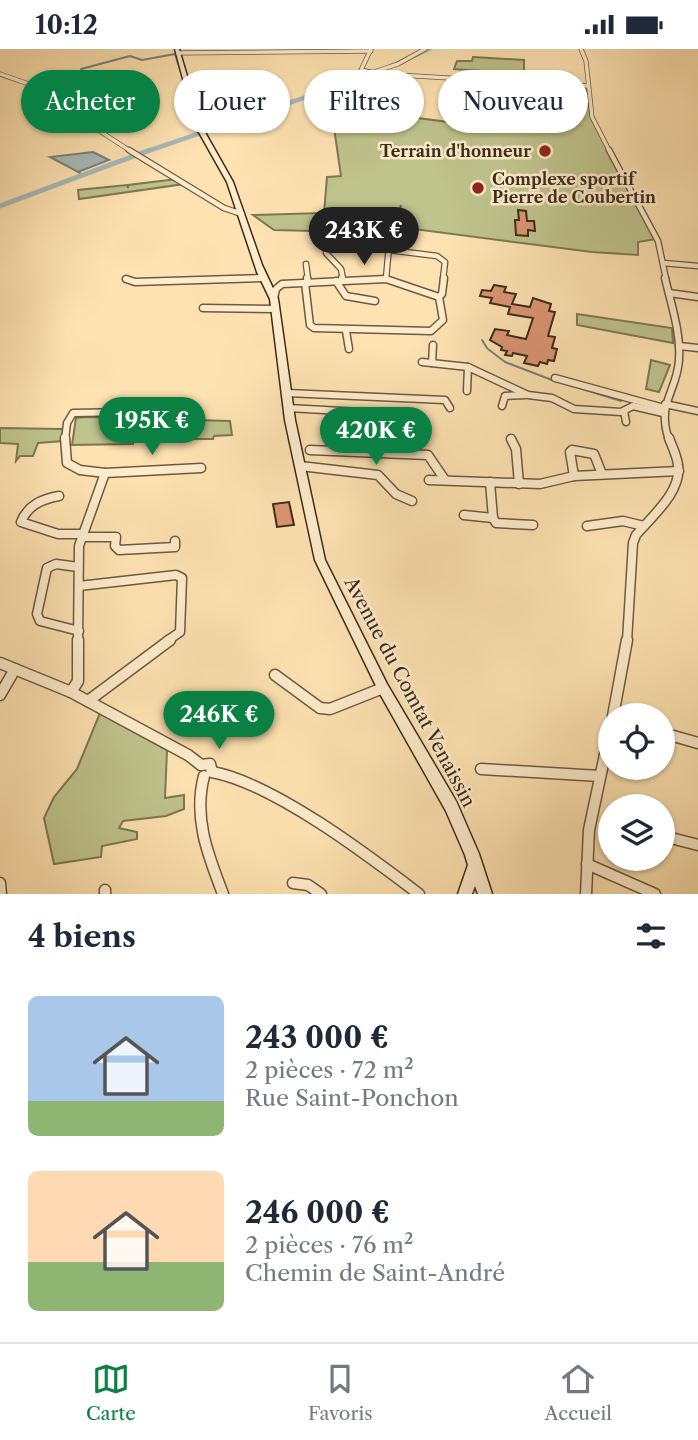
<!DOCTYPE html>
<html lang="fr">
<meta charset="utf-8">
<style>
:root{--surface:#fff;--page:#f6f6f7;--text:#1f2937;--muted:#747a83;--line:#e0e1e3;--accent:#0b8043}
body{margin:0;font-family:"Libre Caslon Text",serif;background:var(--page);color:var(--text);height:100vh;display:flex;flex-direction:column;font-size:26px;white-space:nowrap}
*{box-sizing:border-box;margin:0}
p{font-size:23px;color:var(--muted)}
.icon{flex:none;width:38px;height:38px;fill:none;stroke:currentColor;stroke-width:2;stroke-linecap:round;stroke-linejoin:round}
.map{position:relative;height:845px;overflow:hidden}
.details{display:flex;flex-direction:column;background:var(--surface);flex:1}
.details>*{flex:none}
.top-card{position:absolute;left:21px;top:21px;width:656px;height:63px;display:flex;gap:14px}
.buttons{position:absolute;left:598px;top:654px;display:grid;gap:14px}
.buttons a{display:grid;place-items:center;width:77px;height:77px;border-radius:50%;background:var(--surface);box-shadow:0 2px 5px #0004;font-size:35px}
.price{position:absolute;translate:-50% -60px;padding:0 16px;border-radius:24px;background:var(--accent);color:#fff;font-size:23px;line-height:46px;filter:drop-shadow(0 2px 4px #0008)}
.price::after{content:'';position:absolute;left:50%;top:42px;width:21px;height:16px;margin-left:-10px;background:inherit;clip-path:polygon(0 0,100% 0,50% 100%)}
.price.on{background:#222;color:#fff}
ul{padding:0;list-style:none}
li{display:flex;align-items:center;gap:21px;height:175px;padding:0 28px}
li span{display:grid;place-items:center;flex:none;width:196px;height:140px;border-radius:10px;color:#555}
li>.icon{margin-inline-start:auto}
span .icon{width:84px;height:84px;fill:#fffc;stroke-width:1}
li b{font-size:30px}
h2{display:flex;justify-content:space-between;align-items:center;height:84px;padding:0 28px;font-size:30px}
.pill{padding:0 24px;border-radius:32px;background:var(--surface);box-shadow:0 2px 5px #0004;font-size:24px;line-height:63px}
.pill.on{background:var(--accent);color:#fff}
.status{display:flex;justify-content:space-between;align-items:center;height:49px;padding:0 35px;background:var(--surface);direction:ltr}
.status svg{height:19px;fill:currentColor}
.menu{display:flex;justify-content:space-around;align-items:center;height:98px;border-top:2px solid var(--line);background:var(--surface);font-size:19px;color:var(--muted)}
.menu a{display:grid;justify-items:center;gap:4px}
.menu .on{color:var(--accent)}
.map>svg:first-child{display:block}
.green{fill:#bfc38c;stroke:#7d7854;stroke-width:2}
.water{fill:#a6bab8;stroke:#7b817a;stroke-width:2}
.lines{fill:none;stroke-linecap:round;stroke-linejoin:round}
.stream{stroke:#7b817a;stroke-width:2}
.canal-far1{stroke:#a6bab8;stroke-width:4.5}
.canal{stroke:#a6bab8;stroke-width:5}
.building{fill:#db9572;stroke:#3b2c1c;stroke-width:2}
.street-far4-casing{stroke:#6c5a41;stroke-width:5}
.street-far3-casing{stroke:#6c5a41;stroke-width:7}
.street-far2-casing{stroke:#6c5a41;stroke-width:9}
.street-far1-casing{stroke:#6c5a41;stroke-width:11}
.street-casing{stroke:#6c5a41;stroke-width:13}
.secondary-casing{stroke:#3b2c1c;stroke-width:3}
.street-far4{stroke:#feeccc;stroke-width:3.5}
.street-far3{stroke:#feeccc;stroke-width:4.5}
.street-far2{stroke:#feeccc;stroke-width:6}
.street-far1{stroke:#feeccc;stroke-width:8}
.street{stroke:#feeccc;stroke-width:10}
.secondary{fill:#feeccc;fill-rule:evenodd}
.poi-dot{fill:#8f2418;stroke:#feeccc;stroke-width:2.5}
.labels{text-anchor:middle;dominant-baseline:central;stroke-width:5;stroke-linejoin:round;paint-order:stroke}
.far-poi-label{font-size:16px;font-weight:bold;fill:#3b2c1c;stroke:#feeccc;text-anchor:end}
.street-label{font-size:19px;fill:#3b2c1c;stroke:#feeccc}
</style>
<div class="status"><b>10:12</b><svg viewBox="0 0 49 12"><path d="M0 12V9h3v3zM5 12V6h3v6zM10 12V3h3v9zM15 12V0h3v12zM26 1h20v11H26zM47 4h2v5h-2z"/></svg></div>
<div class="map">
<svg width="698" height="845" viewBox="0 0 698 845">
<rect width="100%" height="100%" fill="#fee2b1"/>
<filter id="stains"><feTurbulence type="fractalNoise" baseFrequency=".00286" numOctaves="4"/><feColorMatrix values="0 0 0 0 .2 0 0 0 0 .09 0 0 0 0 .02 0 0 0 .5 -.17"/></filter>
<radialGradient id="worn" r=".72"><stop offset=".6" stop-color="#630" stop-opacity="0"/><stop offset="1" stop-color="#630" stop-opacity=".3"/></radialGradient>
<g class="green">
<polygon points="473,8 524,11 524,25 454,20 457,12 472,12"/>
<polygon points="558,36 586,37 591,69 656,190 638,193 638,206 592,203 398,178 401,156 390,184 274,181 253,166 324,164 327,128 341,127 331,58 511,81 517,61 559,64"/>
<polygon points="177,130 184,135 79,150 78,141 127,136 128,139 128,136"/>
<polygon points="577,265 672,279 673,294 577,276"/>
<polygon points="651,311 670,316 659,343 646,340"/>
<polygon points="84,368 230,372 232,386 214,387 213,390 134,390 133,395 72,396 76,369"/>
<polygon points="0,379 61,380 65,379 63,392 38,394 33,407 20,407 16,412 18,395 0,394"/>
<polygon points="100,664 167,701 165,749 184,746 184,760 166,767 123,772 119,779 137,783 137,790 102,797 101,808 54,815 44,769 54,748 77,720"/>
</g>
<polygon class="water" points="93,103 109,111 78,123 50,108"/>
<g class="lines">
<g class="stream">
<polyline points="81,20 130,7 142,11 175,5 181,23"/>
<polyline points="320,41 327,43"/>
<polyline points="78,123 83,126"/>
<polyline points="482,291 487,299"/>
<polyline points="488,300 505,313 552,331"/>
<polyline points="573,337 621,352"/>
</g>
<polyline class="canal-far1" points="145,103 371,26 429,0"/>
<polyline class="canal" points="0,157 150,101"/>
</g>
<g class="building">
<polygon points="518,161 526,162 527,172 534,172 535,182 528,181 528,187 516,186 515,171 519,171"/>
<polygon points="494,236 506,238 504,243 516,245 512,255 530,258 533,249 551,255 549,262 555,263 548,287 555,288 552,299 557,300 554,312 548,311 547,315 540,313 538,317 524,314 527,307 513,304 512,307 505,306 507,302 501,301 502,298 490,291 495,280 509,282 507,286 526,290 533,269 508,265 510,258 490,254 492,249 480,247 482,241 491,242"/>
<polygon points="289,453 294,476 277,478 273,455"/>
</g>
<g class="lines">
<defs>
<g id="street-far4">
<polyline points="371,0 361,21 380,25 588,37"/>
<polyline points="581,0 586,12 592,68 610,103"/>
<polyline points="178,4 371,2"/>
<polyline points="374,23 398,15 425,0"/>
<polyline points="0,25 26,34 132,103"/>
</g>
<g id="street-far3">
<polyline points="129,101 224,159 242,165"/>
<polyline points="609,101 658,192 666,230"/>
<polyline points="389,201 437,207 445,213 443,230"/>
<polyline points="663,214 698,217"/>
<polyline points="306,215 308,230"/>
<polyline points="222,230 262,229"/>
<polyline points="343,230 341,220 326,204 330,196 389,197 386,230"/>
<polyline points="380,230 387,230"/>
</g>
<g id="street-far2">
<polyline points="307,229 308,234"/>
<polyline points="342,229 343,232"/>
<path d="M665 229C671 255 681 284 679 311 677 343 656 354 669 391"/>
<polyline points="126,230 135,233 262,229"/>
<polyline points="336,232 346,247 375,252"/>
<polyline points="305,234 310,276 314,279 431,282 443,271 439,248 442,245 444,229"/>
<polyline points="669,244 698,248"/>
<polyline points="274,250 276,240 282,235 386,230 439,248"/>
<polyline points="203,259 276,260"/>
<polyline points="346,282 349,300"/>
<polyline points="679,297 698,299"/>
<polyline points="422,313 468,318 528,346 552,349 574,360 621,363 633,357 663,364"/>
<polyline points="432,314 433,296"/>
<polyline points="555,329 664,359"/>
<polyline points="467,342 468,318"/>
<polyline points="287,344 445,351 450,359"/>
<polyline points="665,355 698,362"/>
<polyline points="502,357 505,347 525,346"/>
<polyline points="288,359 415,366"/>
<polyline points="624,362 626,373"/>
<polyline points="65,391 67,374 73,364 131,363"/>
</g>
<g id="street-far1">
<polyline points="65,389 67,414 80,421 105,424 79,497 78,592"/>
<polyline points="511,390 516,400 519,435"/>
<polyline points="310,401 428,406 445,431"/>
<polyline points="300,417 378,426 396,445 412,452"/>
<polyline points="105,424 201,419"/>
<polyline points="574,427 570,403 572,401 594,405 602,425"/>
<polyline points="429,431 540,435 574,427 679,422"/>
<polyline points="490,433 493,469 496,474 533,476"/>
<path d="M59 447C42 450 28 456 21 473L58 485H83"/>
<polyline points="464,466 493,469"/>
<polyline points="587,477 623,472 644,477"/>
<polyline points="82,488 116,488 115,497 119,501 175,498 175,492"/>
<polyline points="78,518 56,515 47,519 37,565 40,572 79,582"/>
<polyline points="79,537 176,526 182,529 180,583 167,592"/>
<path d="M627 592 633 494 636 486C652 467 682 443 678 416 677 407 672 397 669 389"/>
</g>
<g id="street">
<polyline points="0,614 71,643 188,706 201,716"/>
<polyline points="275,626 320,659 330,660 383,639"/>
<polyline points="71,643 78,632 78,591"/>
<polyline points="0,646 15,620"/>
<polyline points="88,652 170,591"/>
<polyline points="613,667 627,591"/>
<polyline points="663,684 698,694"/>
<polyline points="201,716 210,715 212,723"/>
<polyline points="481,720 600,727"/>
<path d="M212 723C273 734 369 807 419 845"/>
<path d="M204 727C193 769 208 806 223 845"/>
<polyline points="608,774 611,774"/>
<polyline points="663,787 698,796"/>
<polyline points="587,815 655,845"/>
<polyline points="0,834 1,845"/>
<polyline points="293,834 308,836 321,845"/>
<polyline points="105,841 105,845"/>
<polyline points="586,845 589,781 611,677"/>
</g>
<polygon id="secondary" points="175,0 179,0 202,78 233,133 262,216 278,250 295,371 325,511 387,635 456,752 479,805 492,845 478,845 475,837 472,845 458,845 468,816 465,806 446,762 379,643 315,511 285,371 270,250 257,223 227,133 196,78"/>
</defs>
<use href="#street-far4" class="street-far4-casing"/>
<use href="#street-far3" class="street-far3-casing"/>
<use href="#street-far2" class="street-far2-casing"/>
<use href="#street-far1" class="street-far1-casing"/>
<use href="#street" class="street-casing"/>
<use href="#secondary" class="secondary-casing"/>
<use href="#street-far4" class="street-far4"/>
<use href="#street-far3" class="street-far3"/>
<use href="#street-far2" class="street-far2"/>
<use href="#street-far1" class="street-far1"/>
<use href="#street" class="street"/>
<use href="#secondary" class="secondary"/>
</g>
<g class="poi-dot">
<circle cx="545" cy="102" r="7"/>
<circle cx="478" cy="139" r="7"/>
</g>
<g class="labels">
<g class="far-poi-label">
<text x="531" y="102">Terrain d'honneur</text>
<text x="492" y="130" text-anchor="start">Complexe sportif<tspan x="492" dy="18">Pierre de Coubertin</tspan></text>
</g>
<g class="street-label">
<text transform="translate(410 643) rotate(62)">Avenue du Comtat Venaissin</text>
</g>
</g>
<rect width="100%" height="100%" filter="url(#stains)"/>
<rect width="100%" height="100%" fill="url(#worn)"/>
</svg>
<div class="buttons">
<a><svg class="icon" aria-label="locate" viewBox="0 0 24 24"><circle cx="12" cy="12" r="6"/><path d="M12 2v4M12 18v4M2 12h4M18 12h4"/></svg></a>
<a><svg class="icon" aria-label="layers" viewBox="0 0 24 24"><path d="M12 4l9 5-9 5-9-5zM3 14l9 5 9-5"/></svg></a>
</div>
<b class="price on" style="left:364px;top:218px">243K €</b>
<b class="price" style="left:152px;top:408px">195K €</b>
<b class="price" style="left:376px;top:418px">420K €</b>
<b class="price" style="left:219px;top:702px">246K €</b>
<div class="top-card">
<a class="pill on">Acheter</a>
<a class="pill">Louer</a>
<a class="pill">Filtres</a>
<a class="pill">Nouveau</a>
</div>
</div>
<section class="details">
<h2>4 biens<svg class="icon" aria-label="filters" viewBox="0 0 24 24"><path d="M4 7h16M4 17h16"/><circle cx="9" cy="7" r="2"/><circle cx="15" cy="17" r="2"/></svg></h2>
<ul>
<li><span style="background:linear-gradient(#a9c7e8 75%,#8fb573 0)"><svg class="icon" aria-label="home" viewBox="0 0 24 24"><path d="M3 11l9-7 9 7M6 9v11h12V9"/></svg></span><div><b>243 000 €</b><p>2 pièces · 72 m²</p><p>Rue Saint-Ponchon</p></div></li>
<li><span style="background:linear-gradient(#ffd9b3 65%,#8fb573 0)"><svg class="icon" aria-label="home" viewBox="0 0 24 24"><path d="M3 11l9-7 9 7M6 9v11h12V9"/></svg></span><div><b>246 000 €</b><p>2 pièces · 76 m²</p><p>Chemin de Saint-André</p></div></li>
</ul>
</section>
<nav class="menu">
<a class="on"><svg class="icon" aria-label="map" viewBox="0 0 24 24"><path d="M3 6l6-2 6 2 6-2v14l-6 2-6-2-6 2zM9 4v14M15 6v14"/></svg>Carte</a>
<a><svg class="icon" aria-label="saved" viewBox="0 0 24 24"><path d="M7 4h10v16l-5-4-5 4z"/></svg>Favoris</a>
<a><svg class="icon" aria-label="home" viewBox="0 0 24 24"><path d="M3 11l9-7 9 7M6 9v11h12V9"/></svg>Accueil</a>
</nav>
